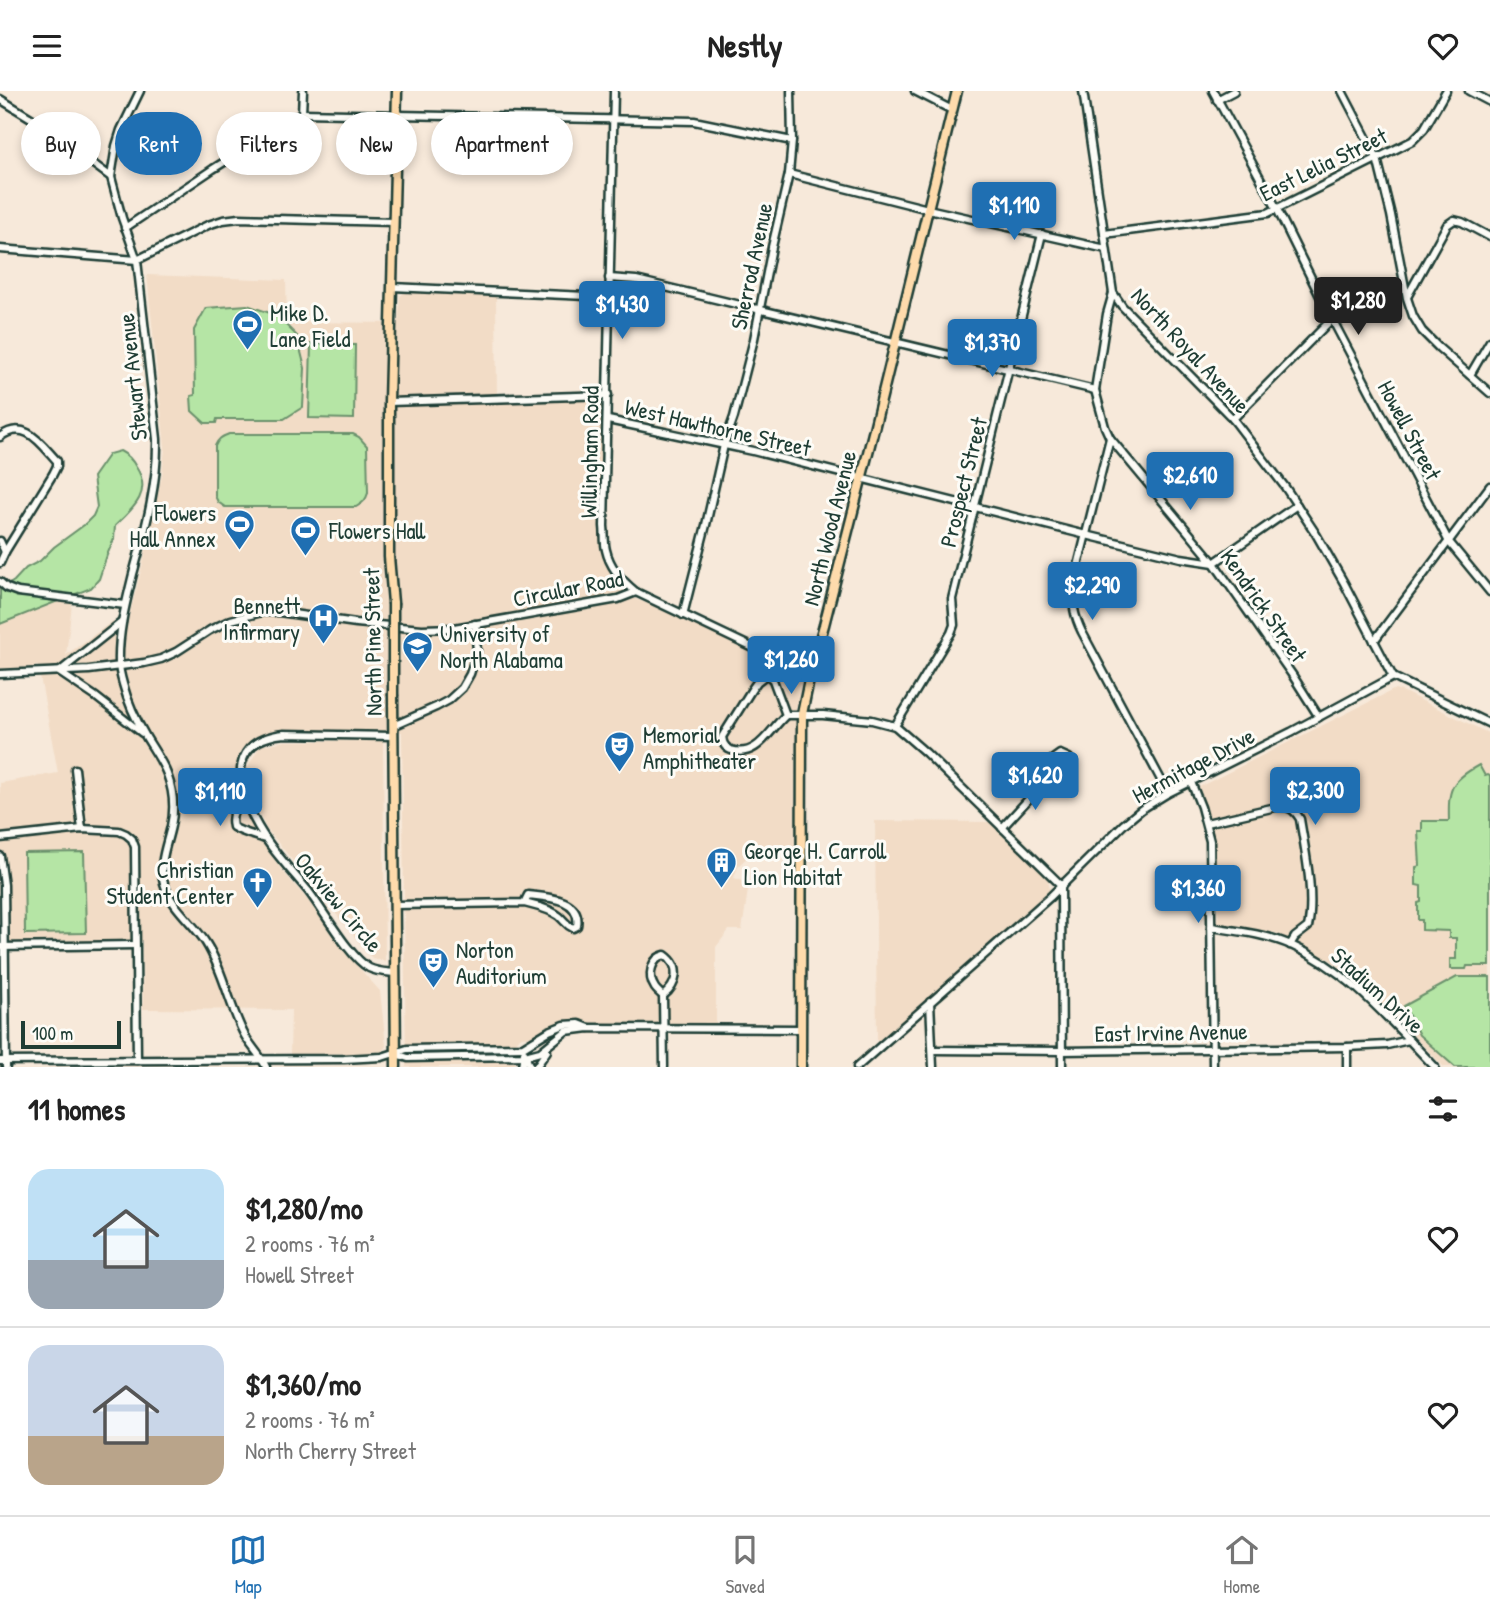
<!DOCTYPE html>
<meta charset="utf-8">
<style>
:root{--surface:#fff;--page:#f6f6f6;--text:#222;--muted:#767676;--line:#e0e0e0;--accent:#1f6fb2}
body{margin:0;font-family:"Patrick Hand",sans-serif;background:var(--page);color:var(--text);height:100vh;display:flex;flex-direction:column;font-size:26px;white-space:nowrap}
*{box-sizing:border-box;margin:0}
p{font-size:23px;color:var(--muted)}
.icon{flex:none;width:38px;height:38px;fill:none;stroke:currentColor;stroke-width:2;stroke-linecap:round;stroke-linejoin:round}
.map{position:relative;height:976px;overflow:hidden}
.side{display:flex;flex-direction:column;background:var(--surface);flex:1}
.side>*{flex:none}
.hud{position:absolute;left:21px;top:21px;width:700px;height:63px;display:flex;gap:14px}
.scale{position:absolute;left:21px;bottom:18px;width:100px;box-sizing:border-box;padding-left:7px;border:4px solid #1f3d34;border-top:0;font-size:19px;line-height:24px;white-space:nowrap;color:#1f3d34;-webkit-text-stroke:5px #fdfcf7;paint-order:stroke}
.price{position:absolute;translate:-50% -60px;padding:0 16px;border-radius:7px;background:var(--accent);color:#fff;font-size:23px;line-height:46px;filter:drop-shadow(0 2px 4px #0008)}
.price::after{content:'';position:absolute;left:50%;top:42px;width:21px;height:16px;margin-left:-10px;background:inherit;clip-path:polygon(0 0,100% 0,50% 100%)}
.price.selected{background:#222;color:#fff}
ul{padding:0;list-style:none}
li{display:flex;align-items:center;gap:21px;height:175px;padding:0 28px}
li+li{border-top:2px solid var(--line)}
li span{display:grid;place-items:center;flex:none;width:196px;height:140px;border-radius:21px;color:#555}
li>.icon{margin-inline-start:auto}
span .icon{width:84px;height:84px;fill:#fffc;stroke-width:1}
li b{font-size:30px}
h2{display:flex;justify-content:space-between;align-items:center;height:84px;padding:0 28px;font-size:30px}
.pill{padding:0 24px;border-radius:32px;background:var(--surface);box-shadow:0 4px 10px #0003;font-size:24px;line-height:63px}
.pill.selected{background:var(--accent);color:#fff}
header{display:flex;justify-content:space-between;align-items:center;height:91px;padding:0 28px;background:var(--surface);font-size:32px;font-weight:800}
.tabs{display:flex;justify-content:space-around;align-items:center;height:98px;border-top:2px solid var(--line);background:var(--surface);font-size:19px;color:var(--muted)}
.tabs a{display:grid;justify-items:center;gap:4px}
.tabs .selected{color:var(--accent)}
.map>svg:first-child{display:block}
.built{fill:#f2dcc6}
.green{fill:#b5e5a5;stroke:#6a916c;stroke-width:2}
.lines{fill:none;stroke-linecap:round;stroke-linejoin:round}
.minor-casing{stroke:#1f3d34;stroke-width:11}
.major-casing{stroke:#1f3d34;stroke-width:13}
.minor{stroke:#fdfcf7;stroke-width:6}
.major{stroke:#fedbac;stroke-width:8}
.major-bridge-casing{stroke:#1f3d34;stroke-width:13;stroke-linecap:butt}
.major-bridge{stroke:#fedbac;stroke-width:8}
.labels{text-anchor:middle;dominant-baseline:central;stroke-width:6;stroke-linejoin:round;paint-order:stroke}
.street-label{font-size:23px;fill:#1f3d34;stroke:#fdfcf7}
.poi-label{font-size:23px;fill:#1f3d34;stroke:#fdfcf7;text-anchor:start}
</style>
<header><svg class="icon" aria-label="menu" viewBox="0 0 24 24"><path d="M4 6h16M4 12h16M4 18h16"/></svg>Nestly<svg class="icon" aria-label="heart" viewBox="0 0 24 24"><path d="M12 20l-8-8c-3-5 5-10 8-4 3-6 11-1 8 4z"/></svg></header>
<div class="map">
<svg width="1490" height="976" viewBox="0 0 1490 976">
<rect width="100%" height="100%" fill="#f7e9da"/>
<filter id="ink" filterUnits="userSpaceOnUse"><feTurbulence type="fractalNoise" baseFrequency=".0143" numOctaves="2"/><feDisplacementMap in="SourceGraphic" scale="14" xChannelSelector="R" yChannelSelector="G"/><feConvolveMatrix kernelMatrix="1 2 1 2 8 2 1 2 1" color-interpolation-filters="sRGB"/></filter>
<g filter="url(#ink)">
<g class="built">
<polygon points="147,184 286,189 287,227 293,231 398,232 400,205 405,201 496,206 497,311 605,307 601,451 602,463 612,484 624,499 635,508 657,516 799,583 803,591 796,617 795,764 753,761 738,775 734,787 749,792 742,839 729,839 716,856 716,932 565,932 533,945 520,946 515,952 515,976 406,976 402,641 268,641 254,647 242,658 237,670 235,685 240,707 254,740 281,778 310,812 347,864 380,900 386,955 382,961 290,964 291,919 143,918 142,850 10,851 8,802 0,801 0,754 2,754 0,743 0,692 58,682 38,575 0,580 0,519 43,509 72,513 66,564 113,530 127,533 143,472 162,384 165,357"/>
<polygon points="1395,598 1402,600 1490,643 1490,976 1444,976 1380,910 1342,875 1276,842 1218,833 1214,745 1199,696"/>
<polygon points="285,650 383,650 385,870 372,867 266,737 249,702 245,680 260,655"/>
<polygon points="875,730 990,731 1048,787 1050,801 877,951"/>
</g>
<g class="green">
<polygon points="247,214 276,224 297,245 305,277 303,316 284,328 217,328 216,332 205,332 192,320 191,305 195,304 194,239 206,217"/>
<polygon points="311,253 355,254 354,328 309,327"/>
<path d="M229 343H353L359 346 367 355 368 402C366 409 363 412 356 416H225L218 411 215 405V355C218 348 221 346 229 343Z"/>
<path d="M120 360C128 364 132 368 136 376 153 401 133 418 115 435L114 448 107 464 99 488 91 497 0 533V499L14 490 26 477 40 470 54 456 84 434 93 425 97 416 93 386 109 363Z"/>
<path d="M1479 674 1485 685 1488 684 1490 685V875H1467L1466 878H1450V868H1456V847H1449V840L1422 839V829H1418V812L1421 811V795L1416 794V776L1420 775 1418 740H1422V730H1449C1448 698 1450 690 1479 674Z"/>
<polygon points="84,761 86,842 25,843 24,762"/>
<polygon points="1457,886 1490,886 1490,976 1455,976 1419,944 1404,915"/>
</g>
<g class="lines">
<defs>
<g id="minor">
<path d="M140 0 121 39 116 55 111 86 122 127 137 169 157 348C158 394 145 439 133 483 126 512 118 541 119 572 119 579 121 586 123 593 128 612 136 629 146 646 153 658 162 670 167 683 173 699 175 718 171 735 167 754 158 773 164 792 171 817 193 831 206 852 223 879 229 913 243 941 249 954 260 963 266 976"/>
<path d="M614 0 604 435C605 443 604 452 606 459 610 477 622 490 636 501L810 584"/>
<polyline points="915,0 952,19"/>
<polyline points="1083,0 1113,202 1122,215 1233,328 1285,396 1316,443 1344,492 1393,586"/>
<polyline points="1213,0 1277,118 1320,205 1449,451 1490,501"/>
<polyline points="1342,0 1377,67 1391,124 1407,207 1413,225 1422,240 1439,257 1490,302"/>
<polyline points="1469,0 1490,11"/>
<polyline points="0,8 31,27 111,86"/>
<polyline points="1217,9 1234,0"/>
<polyline points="302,22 303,0"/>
<polyline points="789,83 928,118 1106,158"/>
<polyline points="125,137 213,78 302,22 694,30 792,50"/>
<polyline points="1104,143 1268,122 1412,50 1424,38 1446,0"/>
<polyline points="0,158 137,169 208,134 223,129 239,127 394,131"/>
<polyline points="609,187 636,189 1095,299"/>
<polyline points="392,196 608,206"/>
<polyline points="1113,202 1107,223 1095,299 1105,336 1110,347 1214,472 1293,585 1319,626"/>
<polyline points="1407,206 1447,134 1454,129 1462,131 1490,146"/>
<polyline points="1470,284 1490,250"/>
<polyline points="389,311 608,304"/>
<polyline points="1233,328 1333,227"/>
<polyline points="608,329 753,360 1086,444 1181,467 1214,472 1297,414"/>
<path d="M0 346C25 327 41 353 57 370V375L53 383 5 461 0 472"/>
<path d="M1110 347 1073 495C1072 512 1074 525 1082 541L1168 702"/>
<polyline points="0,450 5,461"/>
<polyline points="0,491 7,497 18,501 125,514"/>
<polyline points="683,524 706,434 724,354 734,326 754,248 772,156 789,83 792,50 791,0"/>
<polyline points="122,531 59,581 96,606 142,642"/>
<polyline points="1374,550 1490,395"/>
<polyline points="0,583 89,579 144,572 161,568 176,561 210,539 231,529 262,521 279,521 356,532 422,538 454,537 618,508 636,501"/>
<path d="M766 584 769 585 773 589 786 624C770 638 757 668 731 659 724 656 723 652 722 646L752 598 757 591Z"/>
<polyline points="1393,586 1490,633"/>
<polyline points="786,624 823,624 872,629 895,635 926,662 1061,794 1062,976"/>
<polyline points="393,635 436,616 449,609 462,597 470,583 477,561 475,533"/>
<polyline points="895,635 951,542 954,534 952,508 1042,143"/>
<path d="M393 645 284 643C217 650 241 713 268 751 280 768 295 784 309 801 323 819 350 867 369 877 377 881 386 881 395 882"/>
<path d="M1060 663 1069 667 1071 675C1065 685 1059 686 1048 687L1053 668Z"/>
<polyline points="75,678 82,738"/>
<polyline points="1191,691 1201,716 1210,750 1213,976"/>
<path d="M247 710C235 716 230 723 233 736 243 742 254 744 265 748"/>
<path d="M1206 732 1276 716C1289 715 1294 718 1300 728 1305 759 1315 805 1308 836L1295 846 1290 854"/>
<polyline points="1002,737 1048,687"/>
<polyline points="0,747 82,738 119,740 126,743 132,748 135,756 137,969"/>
<polyline points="0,765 4,794 6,976"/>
<path d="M395 814 524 812 528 804C547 806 582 807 577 835L573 837C566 834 565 830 559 825 550 818 536 815 524 812"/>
<path d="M1211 836C1238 840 1266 843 1291 854 1350 880 1391 931 1435 976"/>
<polyline points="0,856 135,854"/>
<path d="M665 864C682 876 677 894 663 905 660 902 657 900 655 897 647 885 651 867 665 864Z"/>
<polyline points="663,905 664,976"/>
<polyline points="930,911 933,976"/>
<polyline points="1347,956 1347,976"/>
<polyline points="933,959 1062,960 1347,956 1387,954 1409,949"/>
<polyline points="396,963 408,967 525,965 540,961 566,940 589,937 801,938"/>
<polyline points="525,965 530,976"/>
<polyline points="0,970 344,968 382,966 407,958 523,956 549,940 564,934 579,933 589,937"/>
<polyline points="522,976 524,961"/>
<polyline points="536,976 547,960"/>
<polyline points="857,976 1050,806 1124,733 1142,718 1168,702 1291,641 1393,586"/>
</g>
<g id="major">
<polyline points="393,512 389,466 389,311 397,0"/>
<polyline points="393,605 396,976"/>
<polyline points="801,976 802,623 810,584 824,534 874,338 957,0"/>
</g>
</defs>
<use href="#minor" class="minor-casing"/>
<use href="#major" class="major-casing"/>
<use href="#minor" class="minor"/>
<use href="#major" class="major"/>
<defs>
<polyline id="major-bridge" points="393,512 393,605"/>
</defs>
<use href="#major-bridge" class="major-bridge-casing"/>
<use href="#major-bridge" class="major-bridge"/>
</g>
</g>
<defs>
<symbol id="stadium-pin" viewBox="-11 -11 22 30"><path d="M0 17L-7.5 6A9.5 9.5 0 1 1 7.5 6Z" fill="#1f6fb2" stroke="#fdfcf7"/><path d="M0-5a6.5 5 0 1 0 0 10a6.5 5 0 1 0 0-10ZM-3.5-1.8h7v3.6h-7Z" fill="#fff"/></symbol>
<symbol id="hospital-pin" viewBox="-11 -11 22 30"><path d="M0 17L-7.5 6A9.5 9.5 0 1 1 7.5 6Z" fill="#1f6fb2" stroke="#fdfcf7"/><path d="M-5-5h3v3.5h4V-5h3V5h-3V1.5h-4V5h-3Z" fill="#fff"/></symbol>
<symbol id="university-pin" viewBox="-11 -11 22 30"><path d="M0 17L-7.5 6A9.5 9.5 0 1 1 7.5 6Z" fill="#1f6fb2" stroke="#fdfcf7"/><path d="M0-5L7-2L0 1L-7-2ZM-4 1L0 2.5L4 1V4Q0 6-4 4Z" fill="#fff"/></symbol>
<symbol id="theatre-pin" viewBox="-11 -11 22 30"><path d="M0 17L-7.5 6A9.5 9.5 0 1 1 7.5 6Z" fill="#1f6fb2" stroke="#fdfcf7"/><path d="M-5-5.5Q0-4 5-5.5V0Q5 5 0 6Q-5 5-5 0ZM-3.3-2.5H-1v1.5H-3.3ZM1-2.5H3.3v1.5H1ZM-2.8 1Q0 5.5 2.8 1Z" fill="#fff"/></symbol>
<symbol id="building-pin" viewBox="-11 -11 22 30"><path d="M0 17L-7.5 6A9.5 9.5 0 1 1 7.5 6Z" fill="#1f6fb2" stroke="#fdfcf7"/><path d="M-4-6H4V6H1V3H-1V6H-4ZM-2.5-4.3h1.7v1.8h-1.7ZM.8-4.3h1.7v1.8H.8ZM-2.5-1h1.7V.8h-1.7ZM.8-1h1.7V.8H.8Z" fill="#fff"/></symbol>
<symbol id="church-pin" viewBox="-11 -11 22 30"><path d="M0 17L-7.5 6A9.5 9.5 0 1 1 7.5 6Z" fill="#1f6fb2" stroke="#fdfcf7"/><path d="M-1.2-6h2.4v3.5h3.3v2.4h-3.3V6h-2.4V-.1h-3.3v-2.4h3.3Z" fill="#fff"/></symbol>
</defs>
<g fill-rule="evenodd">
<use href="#stadium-pin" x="230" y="216" width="35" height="47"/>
<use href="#stadium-pin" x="222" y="416" width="35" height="47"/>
<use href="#stadium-pin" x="288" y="422" width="35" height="47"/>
<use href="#hospital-pin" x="306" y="510" width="35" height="47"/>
<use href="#university-pin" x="400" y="538" width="35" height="47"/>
<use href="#theatre-pin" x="602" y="638" width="35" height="47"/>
<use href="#building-pin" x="704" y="754" width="35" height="47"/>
<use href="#church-pin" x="240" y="774" width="35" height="47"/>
<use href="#theatre-pin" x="416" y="854" width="35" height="47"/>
</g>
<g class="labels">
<g class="street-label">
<text transform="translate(1323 73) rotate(-26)">East Lelia Street</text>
<text transform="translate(751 175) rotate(-78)">Sherrod Avenue</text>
<text transform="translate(1191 259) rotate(47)">North Royal Avenue</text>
<text transform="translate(132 286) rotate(-96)">Stewart Avenue</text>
<text transform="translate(718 336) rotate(13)">West Hawthorne Street</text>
<text transform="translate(1410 339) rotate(62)">Howell Street</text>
<text transform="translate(589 361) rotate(-89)">Willingham Road</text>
<text transform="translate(963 391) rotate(-76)">Prospect Street</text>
<text transform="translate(829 437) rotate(-76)">North Wood Avenue</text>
<text transform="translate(568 497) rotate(-11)">Circular Road</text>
<text transform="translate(1264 514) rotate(55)">Kendrick Street</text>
<text transform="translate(372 551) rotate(-91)">North Pine Street</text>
<text transform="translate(1193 674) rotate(-28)">Hermitage Drive</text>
<text transform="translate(339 811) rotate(50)">Oakview Circle</text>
<text transform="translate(1378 899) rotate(42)">Stadium Drive</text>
<text transform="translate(1171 941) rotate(-1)">East Irvine Avenue</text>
</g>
<g class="poi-label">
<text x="270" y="221">Mike D.<tspan x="270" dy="26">Lane Field</tspan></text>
<text x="216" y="421" text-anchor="end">Flowers<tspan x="216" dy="26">Hall Annex</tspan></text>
<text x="329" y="439">Flowers Hall</text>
<text x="300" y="514" text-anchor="end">Bennett<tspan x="300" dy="26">Infirmary</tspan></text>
<text x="440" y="542">University of<tspan x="440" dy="26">North Alabama</tspan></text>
<text x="643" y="643">Memorial<tspan x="643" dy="26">Amphitheater</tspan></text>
<text x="744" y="759">George H. Carroll<tspan x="744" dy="26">Lion Habitat</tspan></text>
<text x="234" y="778" text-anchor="end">Christian<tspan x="234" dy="26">Student Center</tspan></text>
<text x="456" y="858">Norton<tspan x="456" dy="26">Auditorium</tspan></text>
</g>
</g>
</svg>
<div class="scale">100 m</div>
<b class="price" style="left:1014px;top:151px">$1,110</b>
<b class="price selected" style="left:1358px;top:246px">$1,280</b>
<b class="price" style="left:622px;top:250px">$1,430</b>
<b class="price" style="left:992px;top:288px">$1,370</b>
<b class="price" style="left:1190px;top:421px">$2,610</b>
<b class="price" style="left:1092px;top:531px">$2,290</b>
<b class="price" style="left:791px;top:605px">$1,260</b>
<b class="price" style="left:1035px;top:721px">$1,620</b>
<b class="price" style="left:1315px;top:736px">$2,300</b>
<b class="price" style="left:220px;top:737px">$1,110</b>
<b class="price" style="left:1198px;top:834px">$1,360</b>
<div class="hud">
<a class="pill">Buy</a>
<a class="pill selected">Rent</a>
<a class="pill">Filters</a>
<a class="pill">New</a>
<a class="pill">Apartment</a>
</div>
</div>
<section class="side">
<h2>11 homes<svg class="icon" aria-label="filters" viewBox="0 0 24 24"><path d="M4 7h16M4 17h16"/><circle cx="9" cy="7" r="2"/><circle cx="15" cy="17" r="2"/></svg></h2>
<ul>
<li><span style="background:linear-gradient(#bfe0f5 65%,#9aa5b1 0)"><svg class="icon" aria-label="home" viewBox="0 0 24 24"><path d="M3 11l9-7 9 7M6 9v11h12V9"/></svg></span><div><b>$1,280/mo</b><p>2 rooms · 76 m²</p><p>Howell Street</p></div><svg class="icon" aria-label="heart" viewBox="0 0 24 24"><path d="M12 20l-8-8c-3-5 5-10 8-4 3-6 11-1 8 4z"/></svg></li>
<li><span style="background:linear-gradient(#c9d6e8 65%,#b9a48a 0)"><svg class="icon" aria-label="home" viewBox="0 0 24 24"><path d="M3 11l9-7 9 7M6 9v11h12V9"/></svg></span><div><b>$1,360/mo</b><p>2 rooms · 76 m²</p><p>North Cherry Street</p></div><svg class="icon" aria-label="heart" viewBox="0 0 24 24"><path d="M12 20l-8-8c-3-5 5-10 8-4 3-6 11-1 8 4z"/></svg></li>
</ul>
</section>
<nav class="tabs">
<a class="selected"><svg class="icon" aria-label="map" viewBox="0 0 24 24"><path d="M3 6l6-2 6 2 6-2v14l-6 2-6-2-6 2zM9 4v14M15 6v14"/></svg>Map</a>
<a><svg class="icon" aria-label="saved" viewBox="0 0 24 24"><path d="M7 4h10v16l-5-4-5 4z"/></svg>Saved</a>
<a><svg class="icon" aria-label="home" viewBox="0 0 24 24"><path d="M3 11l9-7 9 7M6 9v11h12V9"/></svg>Home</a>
</nav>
